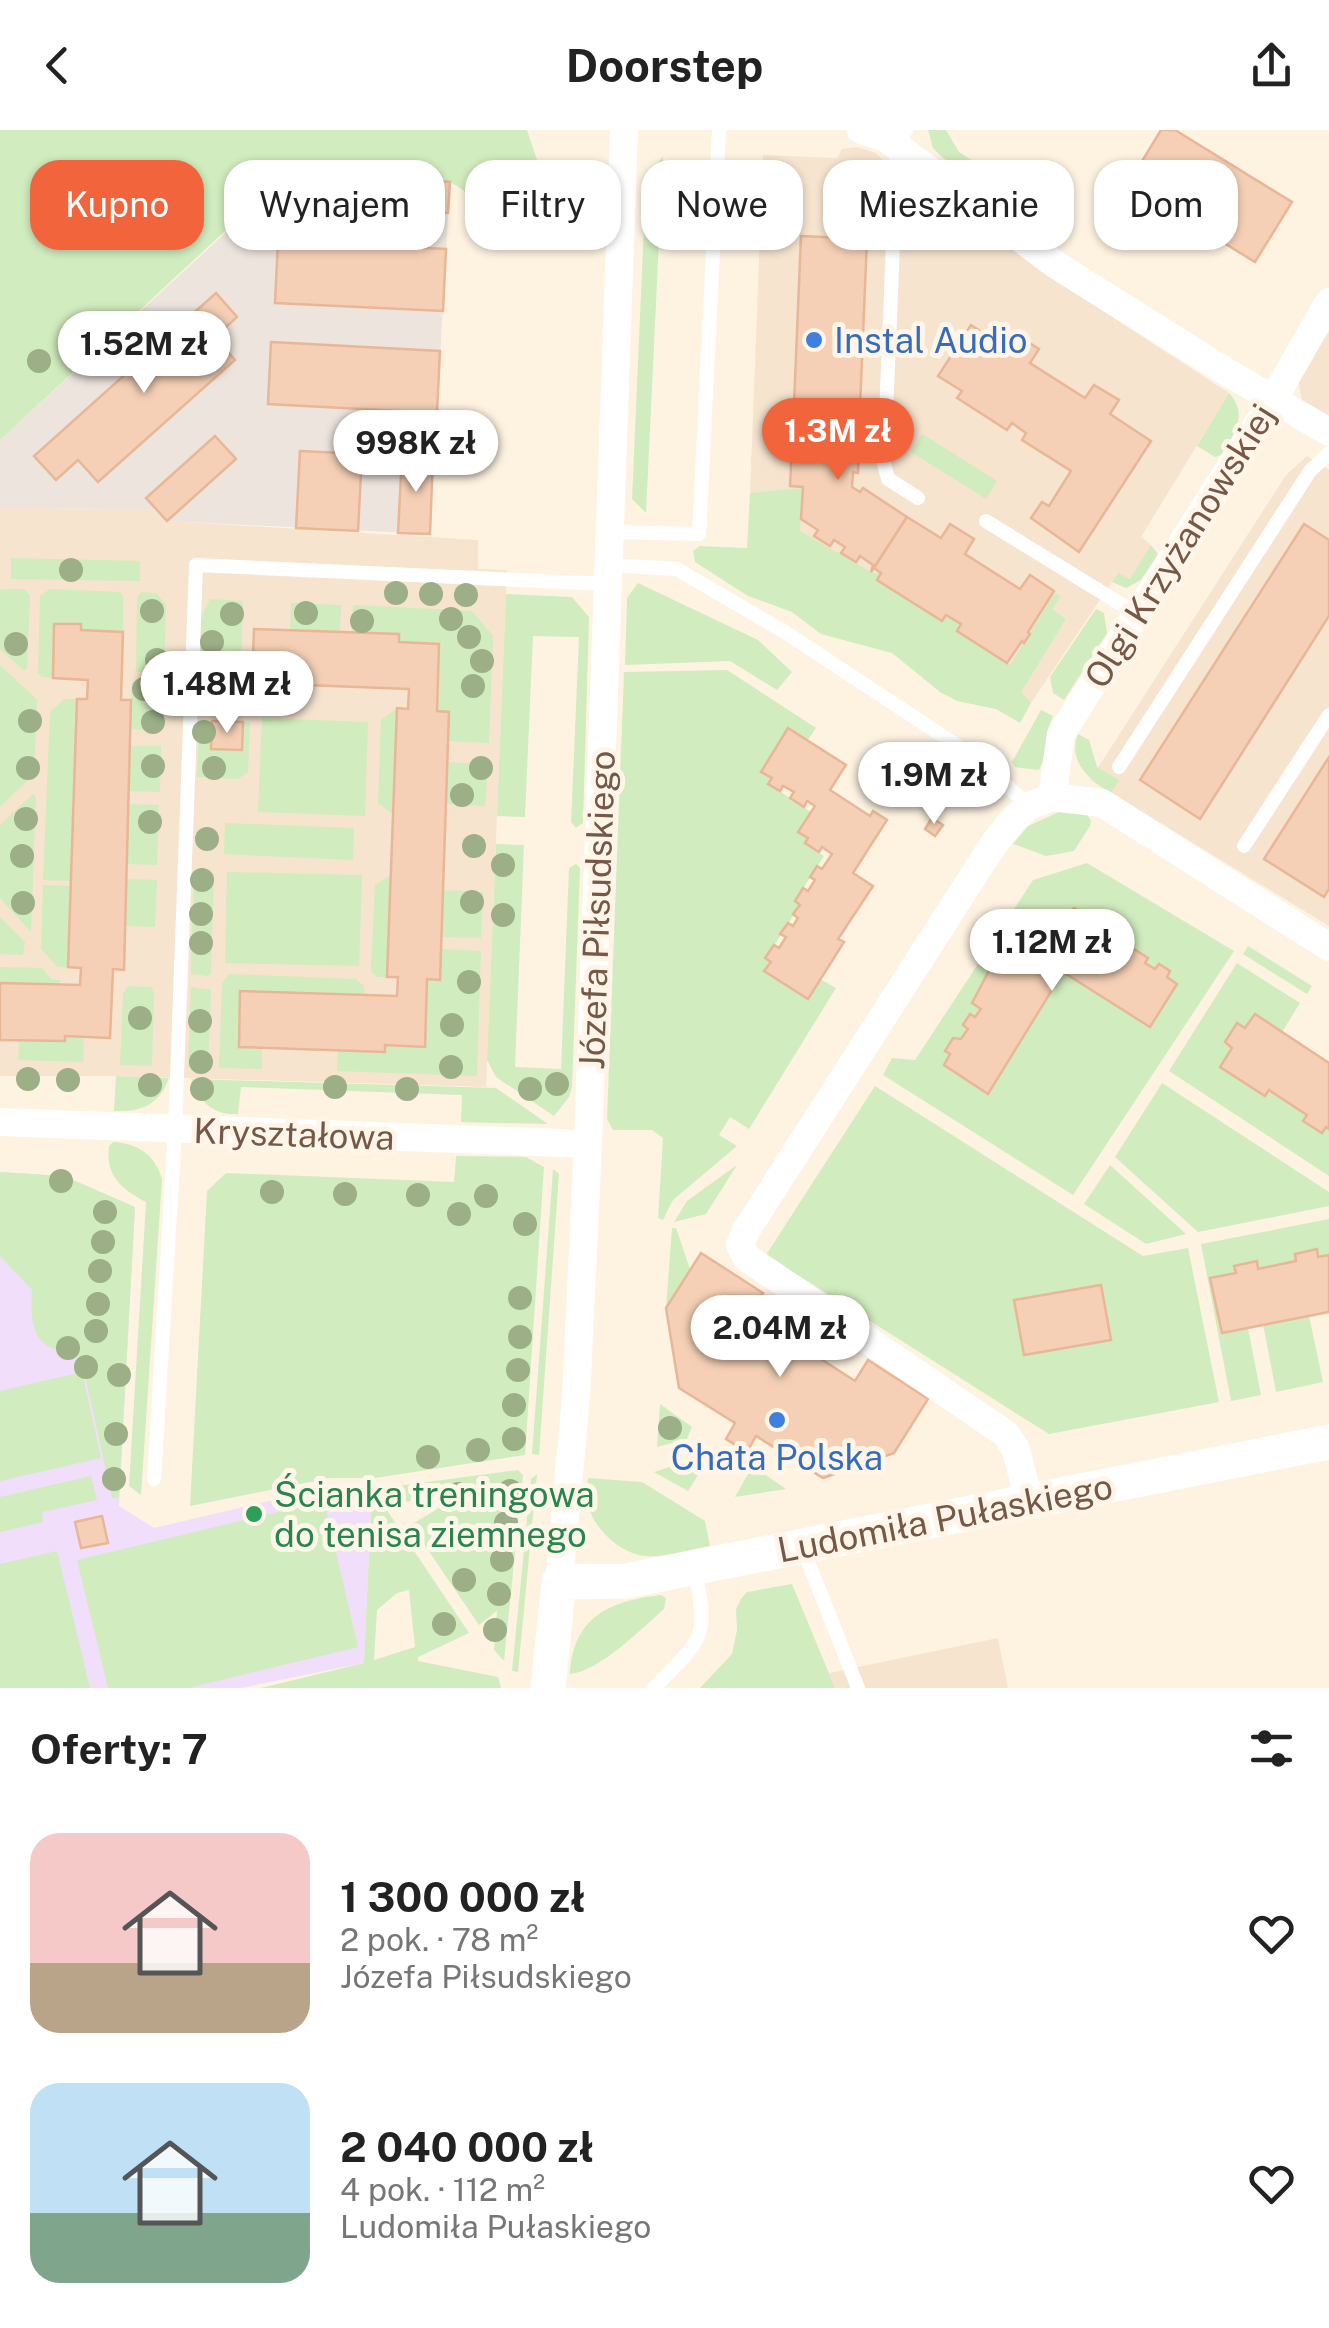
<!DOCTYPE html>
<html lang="pl">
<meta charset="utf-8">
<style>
:root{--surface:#fff;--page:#f2f2f2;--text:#222;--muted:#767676;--accent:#f2653c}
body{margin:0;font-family:"Public Sans",sans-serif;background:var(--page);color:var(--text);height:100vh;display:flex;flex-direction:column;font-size:38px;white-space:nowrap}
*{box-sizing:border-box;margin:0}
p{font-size:32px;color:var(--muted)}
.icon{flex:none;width:55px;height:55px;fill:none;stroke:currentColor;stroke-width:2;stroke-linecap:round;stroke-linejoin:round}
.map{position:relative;height:1558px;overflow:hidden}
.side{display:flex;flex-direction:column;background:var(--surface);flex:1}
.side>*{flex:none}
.hud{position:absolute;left:30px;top:30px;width:1270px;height:90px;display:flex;gap:20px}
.price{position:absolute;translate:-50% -85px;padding:0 22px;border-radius:35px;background:#fff;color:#222;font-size:32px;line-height:65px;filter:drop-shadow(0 2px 5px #0008)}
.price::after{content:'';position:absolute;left:50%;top:60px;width:30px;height:22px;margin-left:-15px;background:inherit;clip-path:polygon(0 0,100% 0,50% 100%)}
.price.current{background:var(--accent);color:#fff}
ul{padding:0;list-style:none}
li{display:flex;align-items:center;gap:30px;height:250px;padding:0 30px}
li span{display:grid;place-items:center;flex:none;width:280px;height:200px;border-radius:30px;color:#555}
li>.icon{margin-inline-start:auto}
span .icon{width:120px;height:120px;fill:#fffc;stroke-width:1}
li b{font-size:42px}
h2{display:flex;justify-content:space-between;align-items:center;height:120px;padding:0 30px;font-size:42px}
.tag{padding:0 35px;border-radius:30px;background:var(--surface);box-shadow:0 2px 8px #0004;font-size:35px;line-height:90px}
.tag.current{background:var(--accent);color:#fff}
header{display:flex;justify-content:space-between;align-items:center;height:130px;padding:0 30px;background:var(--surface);font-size:45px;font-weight:700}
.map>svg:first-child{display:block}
.residential{fill:#f6e4cf}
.industrial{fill:#ece4dd}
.education{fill:#f0defa}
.green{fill:#d1ecbe;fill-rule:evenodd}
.building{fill:#f5d0b6;stroke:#e9b696;stroke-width:2.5}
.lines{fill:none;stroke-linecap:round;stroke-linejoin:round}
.service{stroke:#fff;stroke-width:14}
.minor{stroke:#fff;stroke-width:28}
.tertiary{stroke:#fff;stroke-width:35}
.tree{fill:#9caf86}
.shop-dot{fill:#3f7fe0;stroke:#fff6e9;stroke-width:4}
.leisure-dot{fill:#2e9e5b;stroke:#fff6e9;stroke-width:4}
.labels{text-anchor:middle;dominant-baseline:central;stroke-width:10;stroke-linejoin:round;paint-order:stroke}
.shop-label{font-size:35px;fill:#366cbe;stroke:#fff6e9;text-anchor:start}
.street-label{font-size:35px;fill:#775846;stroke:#fff6e9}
.leisure-label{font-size:35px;fill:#27864d;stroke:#fff6e9;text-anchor:start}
</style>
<header><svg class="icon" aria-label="back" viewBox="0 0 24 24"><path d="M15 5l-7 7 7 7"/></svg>Doorstep<svg class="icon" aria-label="share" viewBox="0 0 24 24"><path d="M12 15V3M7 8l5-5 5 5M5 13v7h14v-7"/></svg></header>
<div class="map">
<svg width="1329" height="1558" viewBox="0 0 1329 1558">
<rect width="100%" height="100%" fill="#fef3e1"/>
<g class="residential">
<polygon points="857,17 876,23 885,33 941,63 1046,144 1229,263 1141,407 1151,415 1130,450 1118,443 1031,573 868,441 799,401 801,359 750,363 763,25 837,28 842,19"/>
<polygon points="1329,201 1329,288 1302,271 1298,249"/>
<polygon points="1307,326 1329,340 1329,796 1090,650 1286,345"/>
<polygon points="0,378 157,379 168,391 478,410 478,439 507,440 486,957 116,946 0,946"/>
<polygon points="998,1508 1008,1558 835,1558 829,1543"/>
</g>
<polygon class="industrial" points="293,41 450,52 430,404 167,391 156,379 0,378 0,310"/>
<polygon class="education" points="0,1042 64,1046 135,1077 119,1376 154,1398 329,1357 372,1358 364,1533 241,1558 0,1558"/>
<g class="green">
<polygon points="0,0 527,0 541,42 568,66 552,81 474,67 450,52 293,41 294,37 0,310"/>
<polygon points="928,0 946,0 959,22 1063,89 1050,110 942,27 933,18"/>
<polygon points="663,26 646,383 632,369 646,50"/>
<path d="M1229 263C1249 285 1234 304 1221 325L1215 327 1197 316Z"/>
<polygon points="922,304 997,351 986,369 911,322"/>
<polygon points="802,358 800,401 869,441 876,444 879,440 896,463 942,491 947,483 980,503 973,513 1010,535 1051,469 1055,463 1061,466 1052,479 1066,489 1021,562 1031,573 1020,593 996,579 957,571 940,562 892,523 821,504 792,482 748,466 695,432 693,421 700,416 747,418 750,363"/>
<polygon points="1151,415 1158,424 1141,450 1126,458 1112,452 1118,443 1130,449"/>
<polygon points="11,428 140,431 140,451 11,449"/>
<polygon points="638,453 758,510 792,542 777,560 730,531 625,535 627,468"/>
<polygon points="5,459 24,459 30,465 27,538 24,541 0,519 0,460"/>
<polygon points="50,459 120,462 123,467 123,502 81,500 81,494 55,494 53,548 42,547 38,543 40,466"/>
<polygon points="141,462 156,463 166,475 164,543 136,542 137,467"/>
<polygon points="506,464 572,467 589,487 583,693 576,698 571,692 579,507 533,506 525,687 497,686"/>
<polygon points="210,469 243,471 240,568 235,572 199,571 201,488"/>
<polygon points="291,473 341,475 340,502 290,500"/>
<polygon points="353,475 472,481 493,506 489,613 448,611 449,582 437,581 399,512 399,504 352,502"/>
<polygon points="1096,479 1104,483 1107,503 1064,570 1053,563 1050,547"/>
<polygon points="0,535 37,570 34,644 0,677"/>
<polygon points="727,540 816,598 808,610 788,599 761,641 772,648 769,654 811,682 799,702 808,708 805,714 824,726 795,771 800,775 766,828 771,832 765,841 807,869 820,849 836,858 749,999 730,987 719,1005 737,1016 673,1070 663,1090 658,1088 663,1008 652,1000 613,1000 607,989 624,542"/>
<polygon points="132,553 163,554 161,601 130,599"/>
<polygon points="64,569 77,569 71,751 43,750 50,582"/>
<polygon points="397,578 393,684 378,673 381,590"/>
<path d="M1041 580 1053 586C1045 604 1048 624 1039 640L1015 637 1012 632Z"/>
<polygon points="262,588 368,592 365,686 258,682"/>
<polygon points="199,590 212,591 212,619 241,620 243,592 250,592 248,642 238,649 197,647"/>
<path d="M1078 604 1089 610 1097 637 1119 650 1111 663C1090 650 1067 632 1078 604Z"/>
<polygon points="130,616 161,616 160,662 128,661"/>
<polygon points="447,632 488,634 485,676 445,674"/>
<polygon points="33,664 36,667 31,802 0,768 0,695"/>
<polygon points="128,674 159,675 157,735 126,734"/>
<polygon points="1059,682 1087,685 1091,690 1090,696 1074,721 1046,726 1013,714 1028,696"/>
<polygon points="225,693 354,698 353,730 224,724"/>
<polygon points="496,714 524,715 515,937 561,939 569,738 576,734 580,738 572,957 569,967 554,986 496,947 487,930"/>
<polygon points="1087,733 1234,821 1073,1065 883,945 892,928 915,930 1033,750"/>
<polygon points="227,742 362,745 359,836 225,833"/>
<polygon points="194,744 214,744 211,843 208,846 191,844"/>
<polygon points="391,745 387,847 377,847 371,841 375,755"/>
<polygon points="126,749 157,750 155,797 125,796"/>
<polygon points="43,755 71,756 68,837 58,837 41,819"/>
<polygon points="443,760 483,762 481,808 441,807"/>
<polygon points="0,787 25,812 23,825 0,824"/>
<polygon points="1248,816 1312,856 1307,864 1243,824"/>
<polygon points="441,819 481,821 477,946 337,941 338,920 384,922 385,915 424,917 427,849 440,849"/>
<polygon points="1237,833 1300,873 1282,902 1245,898 1237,894 1225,912 1232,918 1220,937 1265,966 1269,960 1307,985 1303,991 1321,1003 1326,997 1329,999 1329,1046 1169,941"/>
<polygon points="0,837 42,838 51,849 60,850 60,855 0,853"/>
<polygon points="229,844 356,849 364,856 364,865 241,861 239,916 262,918 262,939 219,938 222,853"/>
<polygon points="128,856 151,857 154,863 152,936 120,935 123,864"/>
<polygon points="191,857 211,860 208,937 188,937"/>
<polygon points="65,906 84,906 83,932 18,930 19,910 64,911"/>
<path d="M116 946 169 948C159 975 142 982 114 981Z"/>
<path d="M191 949 496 958 548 994 461 992 462 965 241 957 238 984C212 985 200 972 191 949Z"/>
<polygon points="1162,953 1329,1062 1329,1076 1198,1102 1115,1027"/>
<polygon points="875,956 1143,1126 1188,1118 1219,1272 1049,1304 766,1125"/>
<path d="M113 1012C138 1013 155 1025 162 1049L141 1365 129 1356 146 1072C122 1059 105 1046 109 1016Z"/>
<polygon points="456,1026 526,1027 544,1037 525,1325 375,1348 330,1348 190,1376 207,1061 226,1043 454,1052"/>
<polygon points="737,1035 706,1084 674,1092 687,1071"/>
<polygon points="1110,1035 1186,1104 1146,1114 1084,1074"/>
<polygon points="553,1039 559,1044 539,1325 532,1324"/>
<path d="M0 1042 64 1046 135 1077 119 1367 112 1368 82 1231C75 1223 70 1223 60 1221 29 1213 31 1186 32 1160L0 1126Z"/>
<polygon points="1329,1089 1329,1125 1318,1127 1316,1120 1295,1124 1296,1131 1258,1139 1257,1131 1235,1135 1236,1143 1211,1149 1222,1202 1248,1198 1261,1265 1231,1271 1201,1114"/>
<polygon points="672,1098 676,1098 690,1139 666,1178"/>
<polygon points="1309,1186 1323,1252 1276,1262 1263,1194"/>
<polygon points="82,1242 101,1328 0,1351 0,1261"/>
<polygon points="660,1274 692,1297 687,1309 657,1317"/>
<polygon points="698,1328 706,1332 688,1361 654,1342"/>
<polygon points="518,1340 523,1345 504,1531 494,1520 497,1481 479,1495 411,1395 445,1374 438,1368 396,1373 391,1365 397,1356"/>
<polygon points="755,1340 760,1341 786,1359 735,1367 748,1344"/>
<polygon points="537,1344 518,1542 512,1541 531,1349"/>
<polygon points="91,1346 97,1370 42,1382 43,1392 0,1402 0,1367"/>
<path d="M588 1348 642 1352 705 1391 710 1416C689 1419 660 1430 639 1425 616 1420 591 1395 587 1371 586 1364 587 1355 588 1348Z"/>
<path d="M372 1358 469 1503 418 1527V1531L498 1547 501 1558H261L364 1533ZM409 1460 415 1517 374 1530 377 1480 397 1463Z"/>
<polygon points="324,1371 358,1517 188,1558 108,1558 77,1430"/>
<polygon points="57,1421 90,1558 0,1558 0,1434"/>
<polygon points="792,1454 835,1558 700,1558 732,1524 737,1500 736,1479 741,1469 747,1462"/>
<path d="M661 1465 666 1468 664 1479C641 1499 600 1541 570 1544 573 1487 609 1471 661 1465Z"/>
</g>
<g class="building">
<polygon points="1161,0 1175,0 1292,72 1255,132 1128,54"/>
<polygon points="293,41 450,52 448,83 291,73"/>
<polygon points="801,106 867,109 860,277 794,274"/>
<polygon points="278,111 446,119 443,181 275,173"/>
<polygon points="216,163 237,187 215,207 235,230 98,352 78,330 56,350 34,326"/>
<polygon points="971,195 1005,217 1015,204 1039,219 1030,233 1085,268 1094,255 1119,270 1110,284 1151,311 1079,422 1031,388 1042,372 1049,376 1071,341 1022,310 1026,303 1012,293 1007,300 957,268 962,261 938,246"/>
<polygon points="271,212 440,221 437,283 268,274"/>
<polygon points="794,274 860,277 858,343 853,342 852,357 860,362 863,358 907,387 871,442 873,435 860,426 856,432 841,423 845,417 834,410 830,416 814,406 818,400 801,389 803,357 790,356"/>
<polygon points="215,306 236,329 167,391 146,368"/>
<polygon points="300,321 362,324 358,401 296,398"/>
<polygon points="402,326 433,327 430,404 398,403"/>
<polygon points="907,387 941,408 950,394 974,409 965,424 1020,459 1030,445 1054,461 1028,502 1030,504 1024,513 1022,511 1007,533 957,501 961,494 946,485 942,491 877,450 881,443 874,438"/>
<polygon points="1304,394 1329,410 1329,486 1200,689 1140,650"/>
<polygon points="54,494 81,494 81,500 123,502 121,570 131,570 124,840 113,839 110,908 65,906 65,911 0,910 0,853 80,855 81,838 68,837 77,569 87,569 88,550 53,548"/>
<polygon points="254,499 399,504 399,512 439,514 437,581 449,582 448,611 440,850 427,849 425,917 385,915 385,922 239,917 240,861 397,866 398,847 387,847 397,578 408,579 409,559 252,553"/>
<polygon points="212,591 243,592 242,620 211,619"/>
<polygon points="788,598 846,635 830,660 870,686 873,681 887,690 853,743 873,756 838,809 844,812 808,869 764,841 771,832 765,828 774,815 779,818 786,807 780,804 788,793 793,796 798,788 793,784 800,775 795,771 803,758 808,761 815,750 810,747 817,736 822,739 832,724 822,717 819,722 805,713 808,708 798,702 815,676 807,671 804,677 790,668 794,662 783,656 780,661 768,654 772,648 761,642"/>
<polygon points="1329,627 1329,759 1324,767 1264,729"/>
<polygon points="932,688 943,695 935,706 925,699"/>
<polygon points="1074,778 1095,791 1091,798 1102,805 1105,800 1116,807 1112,812 1131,824 1134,819 1148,828 1145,833 1155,839 1159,834 1170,841 1167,847 1177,854 1150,897 1063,842 988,964 944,935 950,924 945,921 953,908 961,909 968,899 963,895 970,884 975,887 981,879 972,873 991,837 995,839 1019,809 1041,822"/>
<polygon points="1255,884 1329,933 1329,999 1326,997 1322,1003 1303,991 1307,985 1269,960 1265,966 1220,937 1232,918 1225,912 1237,893 1245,898"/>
<polygon points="1317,1119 1318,1127 1329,1125 1329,1182 1222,1203 1210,1148 1236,1143 1234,1136 1257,1131 1258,1139 1296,1131 1295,1124"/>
<polygon points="701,1123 763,1163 750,1183 855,1251 868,1230 928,1269 894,1323 823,1348 756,1306 747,1322 726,1309 735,1293 679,1258 666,1178"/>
<polygon points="1101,1155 1111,1210 1024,1225 1014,1170"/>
<polygon points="102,1386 108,1413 81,1418 75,1392"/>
</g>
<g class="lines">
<g class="service">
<polyline points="906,0 897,15 884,334 888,349 918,368"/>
<polyline points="986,391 1137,484"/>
<polyline points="610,402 699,404 719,0"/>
<polyline points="609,435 677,439 788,504 976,628 1029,676"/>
<polyline points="1119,637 1310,341 1329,323"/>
<polyline points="1244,716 1329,585"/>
<polyline points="154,1349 175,1000 196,435 608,454"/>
<polyline points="803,1419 858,1558"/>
<path d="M654 1558C704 1506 708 1512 695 1438"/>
</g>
<g class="minor">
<polyline points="861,0 886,8 1056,135 1230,244 1329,302"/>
<polyline points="1052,667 1061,604 1274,268 1329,172"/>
<polyline points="0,992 588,1014"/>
<polyline points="1029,1371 1016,1320 1006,1304 746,1127 740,1115 745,1102 993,715 1012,691 1029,676 1052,667 1102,673 1329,817"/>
<polyline points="559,1452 576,1267 588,1014 624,0"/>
</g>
<polyline class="tertiary" points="548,1558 559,1452 626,1451 1329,1312"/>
</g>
<g class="tree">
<circle cx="39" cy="231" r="12"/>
<circle cx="71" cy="440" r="12"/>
<circle cx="396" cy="463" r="12"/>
<circle cx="431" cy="464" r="12"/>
<circle cx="466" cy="465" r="12"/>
<circle cx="152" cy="481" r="12"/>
<circle cx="306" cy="483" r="12"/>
<circle cx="232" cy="484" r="12"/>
<circle cx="451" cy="489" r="12"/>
<circle cx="362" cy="491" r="12"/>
<circle cx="469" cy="507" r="12"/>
<circle cx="212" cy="512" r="12"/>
<circle cx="16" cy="514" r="12"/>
<circle cx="157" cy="530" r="12"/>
<circle cx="482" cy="531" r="12"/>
<circle cx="473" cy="556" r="12"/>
<circle cx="144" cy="559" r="12"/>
<circle cx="223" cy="562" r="12"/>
<circle cx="30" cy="591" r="12"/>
<circle cx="153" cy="592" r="12"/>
<circle cx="204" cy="602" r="12"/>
<circle cx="153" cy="636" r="12"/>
<circle cx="28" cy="638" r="12"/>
<circle cx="214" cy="638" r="12"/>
<circle cx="481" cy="638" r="12"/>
<circle cx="462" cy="665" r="12"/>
<circle cx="26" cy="689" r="12"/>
<circle cx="150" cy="692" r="12"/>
<circle cx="207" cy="709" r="12"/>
<circle cx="474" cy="716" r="12"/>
<circle cx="22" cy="726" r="12"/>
<circle cx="503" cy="735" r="12"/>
<circle cx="202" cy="750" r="12"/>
<circle cx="472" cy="772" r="12"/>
<circle cx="23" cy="773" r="12"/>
<circle cx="201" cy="784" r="12"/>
<circle cx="503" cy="785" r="12"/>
<circle cx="201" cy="813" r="12"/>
<circle cx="469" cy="852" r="12"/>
<circle cx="140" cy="888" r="12"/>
<circle cx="200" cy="891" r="12"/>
<circle cx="452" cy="895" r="12"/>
<circle cx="201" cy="932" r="12"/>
<circle cx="451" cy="937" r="12"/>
<circle cx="28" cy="949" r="12"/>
<circle cx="68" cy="950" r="12"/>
<circle cx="557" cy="954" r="12"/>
<circle cx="150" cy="955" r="12"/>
<circle cx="335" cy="957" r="12"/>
<circle cx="202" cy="959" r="12"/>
<circle cx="407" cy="959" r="12"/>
<circle cx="530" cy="959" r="12"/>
<circle cx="61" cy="1051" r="12"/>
<circle cx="272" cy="1062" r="12"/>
<circle cx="345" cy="1064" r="12"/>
<circle cx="418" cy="1065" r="12"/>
<circle cx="486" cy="1066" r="12"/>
<circle cx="105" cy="1082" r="12"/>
<circle cx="459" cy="1084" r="12"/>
<circle cx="525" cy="1094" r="12"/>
<circle cx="103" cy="1112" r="12"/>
<circle cx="100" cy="1141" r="12"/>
<circle cx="520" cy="1168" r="12"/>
<circle cx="98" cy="1174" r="12"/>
<circle cx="96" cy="1201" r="12"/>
<circle cx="520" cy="1207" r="12"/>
<circle cx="68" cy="1218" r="12"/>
<circle cx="86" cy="1237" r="12"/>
<circle cx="518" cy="1240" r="12"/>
<circle cx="119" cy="1245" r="12"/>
<circle cx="514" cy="1275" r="12"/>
<circle cx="670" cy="1298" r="12"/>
<circle cx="116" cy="1304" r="12"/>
<circle cx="514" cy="1309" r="12"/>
<circle cx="478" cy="1320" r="12"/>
<circle cx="428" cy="1327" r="12"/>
<circle cx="114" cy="1349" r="12"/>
<circle cx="510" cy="1361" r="12"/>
<circle cx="458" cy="1364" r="12"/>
<circle cx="506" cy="1393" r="12"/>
<circle cx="502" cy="1430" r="12"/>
<circle cx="464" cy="1450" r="12"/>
<circle cx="499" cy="1464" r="12"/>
<circle cx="444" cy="1494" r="12"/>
<circle cx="495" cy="1500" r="12"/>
</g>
<g class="shop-dot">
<circle cx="814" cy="210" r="10"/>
<circle cx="777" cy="1290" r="10"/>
</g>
<circle class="leisure-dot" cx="254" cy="1384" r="10"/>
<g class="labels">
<g class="shop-label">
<text x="834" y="210">Instal Audio</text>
<text x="777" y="1327" text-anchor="middle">Chata Polska</text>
</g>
<g class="street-label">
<text transform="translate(1180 416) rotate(-58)">Olgi Krzyżanowskiej</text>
<text transform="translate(597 780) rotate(-88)">Józefa Piłsudskiego</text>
<text transform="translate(294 1004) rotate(2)">Kryształowa</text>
<text transform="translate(945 1388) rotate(-11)">Ludomiła Pułaskiego</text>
</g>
<g class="leisure-label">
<text x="274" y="1364">Ścianka treningowa<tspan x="274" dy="40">do tenisa ziemnego</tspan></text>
</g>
</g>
</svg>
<b class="price" style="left:144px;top:266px">1.52M zł</b>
<b class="price current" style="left:838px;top:353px">1.3M zł</b>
<b class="price" style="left:416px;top:365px">998K zł</b>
<b class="price" style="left:227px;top:606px">1.48M zł</b>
<b class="price" style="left:934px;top:697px">1.9M zł</b>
<b class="price" style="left:1052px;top:864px">1.12M zł</b>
<b class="price" style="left:780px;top:1250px">2.04M zł</b>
<div class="hud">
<a class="tag current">Kupno</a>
<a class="tag">Wynajem</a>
<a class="tag">Filtry</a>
<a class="tag">Nowe</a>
<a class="tag">Mieszkanie</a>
<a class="tag">Dom</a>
</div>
</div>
<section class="side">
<h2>Oferty: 7<svg class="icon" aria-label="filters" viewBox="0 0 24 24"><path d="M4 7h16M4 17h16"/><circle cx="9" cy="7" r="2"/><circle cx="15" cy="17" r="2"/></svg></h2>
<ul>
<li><span style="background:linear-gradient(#f6c9c9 65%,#b9a48a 0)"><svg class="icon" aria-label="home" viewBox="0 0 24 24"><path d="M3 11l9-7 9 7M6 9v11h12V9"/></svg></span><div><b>1 300 000 zł</b><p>2 pok. · 78 m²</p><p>Józefa Piłsudskiego</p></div><svg class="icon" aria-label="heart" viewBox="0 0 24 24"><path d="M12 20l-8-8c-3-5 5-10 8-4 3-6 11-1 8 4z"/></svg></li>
<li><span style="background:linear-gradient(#bfe0f5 65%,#7fa58c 0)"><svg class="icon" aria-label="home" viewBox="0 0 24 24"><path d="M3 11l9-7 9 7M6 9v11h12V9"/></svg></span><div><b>2 040 000 zł</b><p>4 pok. · 112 m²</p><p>Ludomiła Pułaskiego</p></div><svg class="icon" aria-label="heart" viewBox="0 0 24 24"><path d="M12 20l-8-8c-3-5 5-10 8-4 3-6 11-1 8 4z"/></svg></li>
</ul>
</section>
